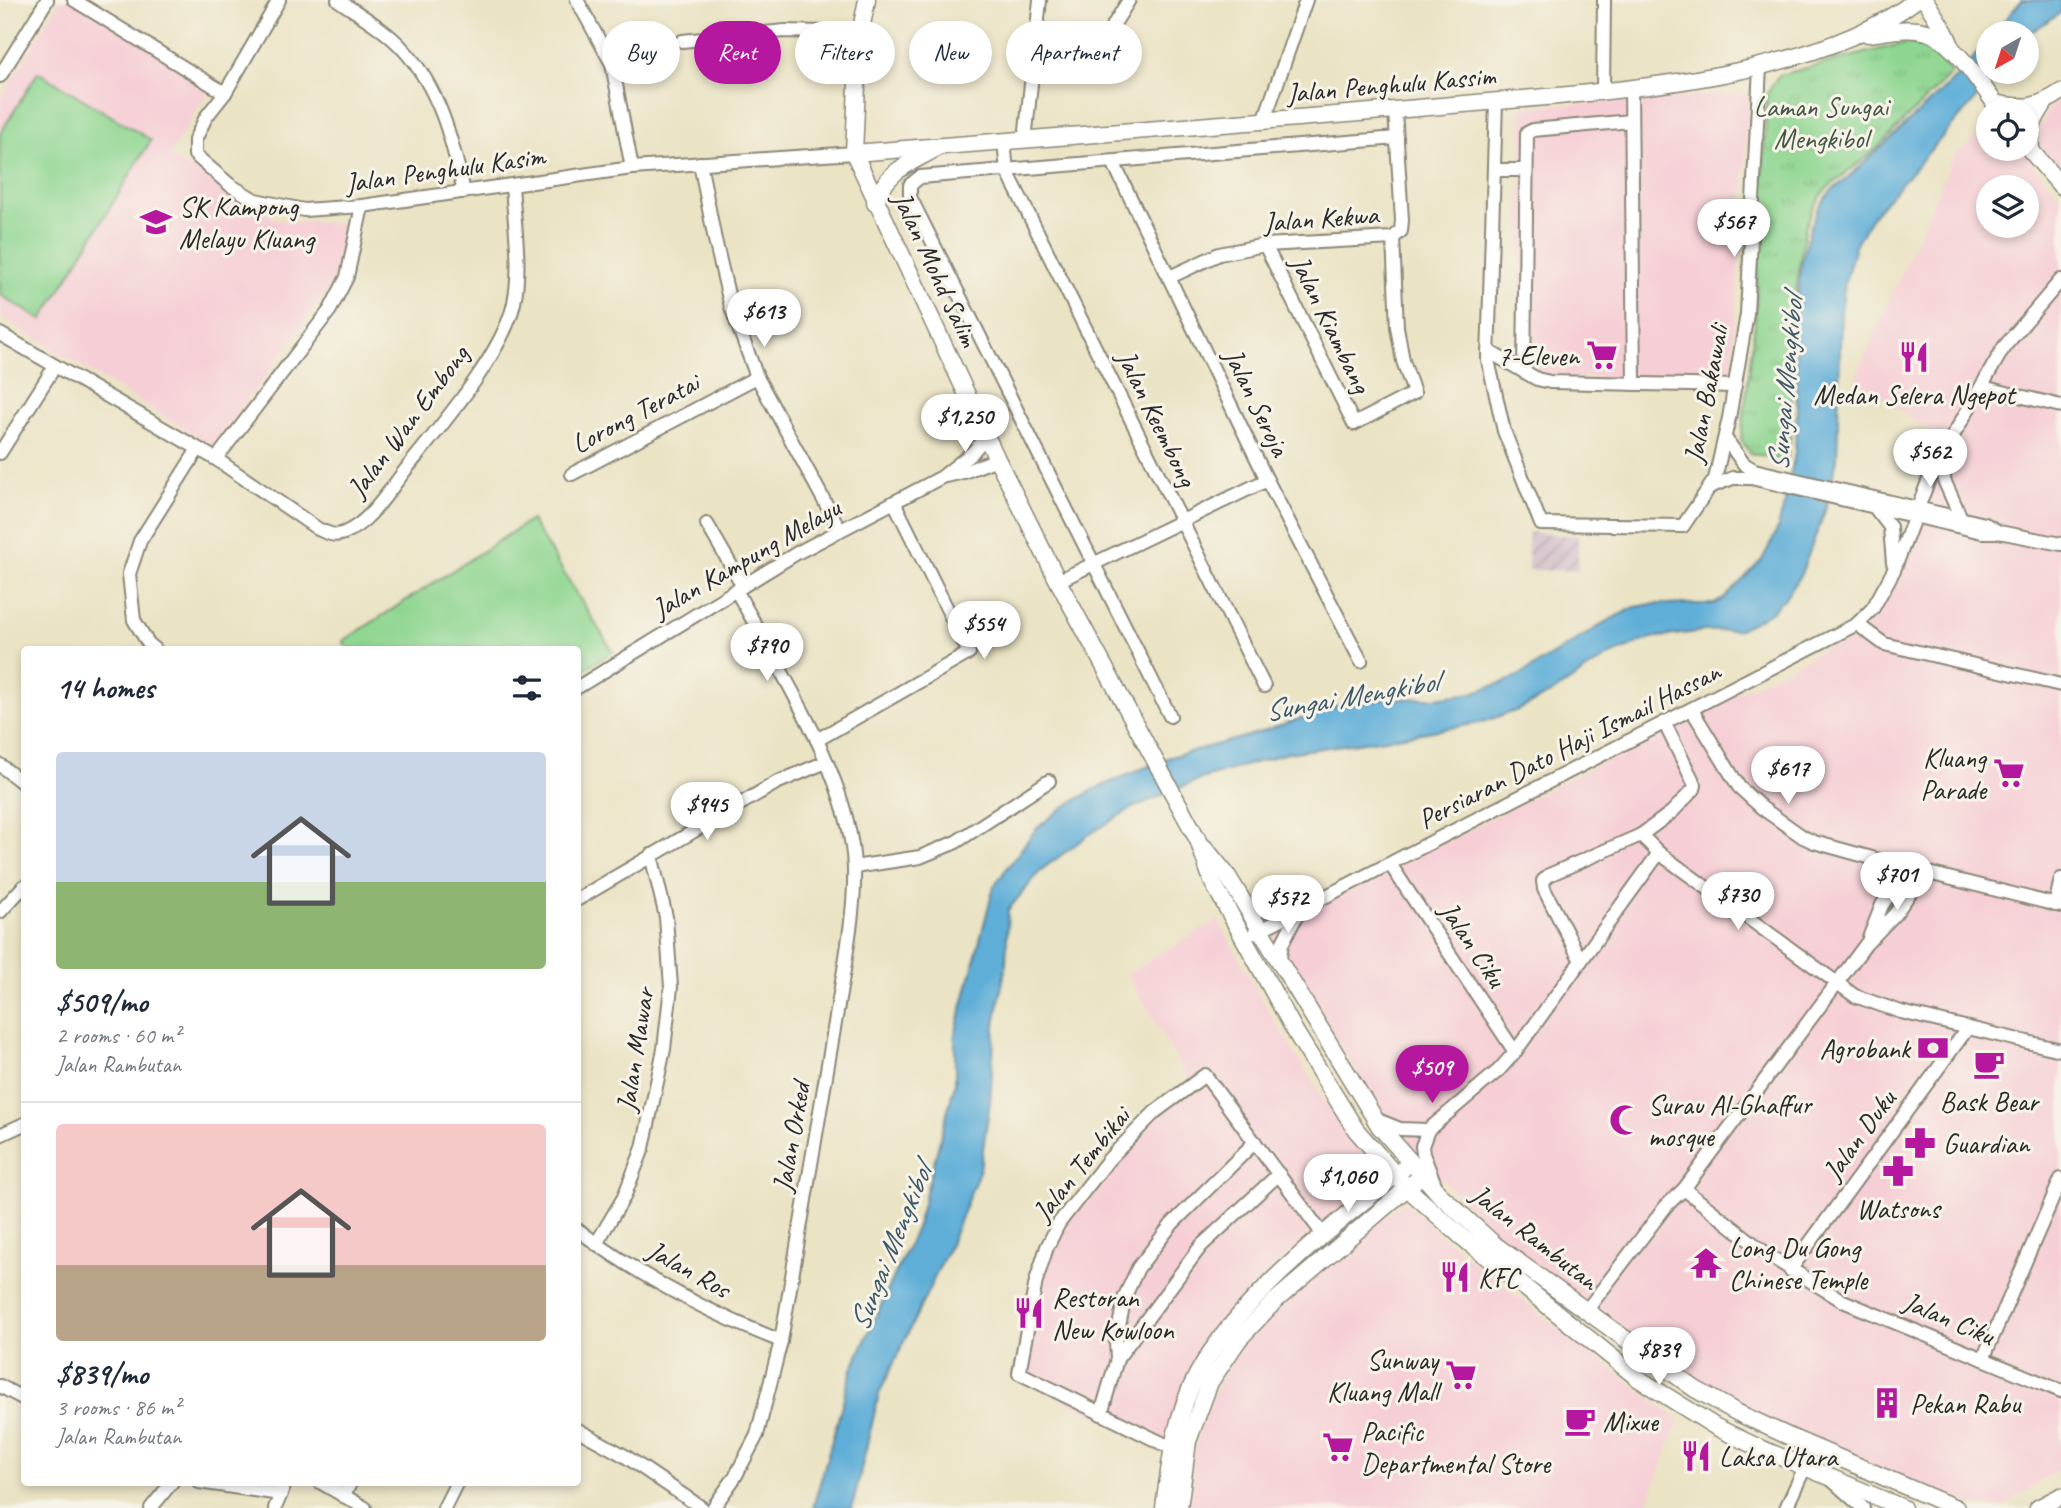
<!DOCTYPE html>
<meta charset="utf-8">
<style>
:root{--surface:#fff;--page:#f2f2f3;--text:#1f2937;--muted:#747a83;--line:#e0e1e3;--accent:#b5179e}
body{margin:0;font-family:Caveat,sans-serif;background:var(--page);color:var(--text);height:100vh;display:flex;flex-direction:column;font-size:26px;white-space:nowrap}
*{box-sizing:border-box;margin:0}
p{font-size:23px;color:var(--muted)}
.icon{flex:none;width:38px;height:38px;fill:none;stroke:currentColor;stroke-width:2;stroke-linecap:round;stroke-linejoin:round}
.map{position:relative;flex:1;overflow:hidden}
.drawer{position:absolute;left:21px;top:646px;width:560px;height:840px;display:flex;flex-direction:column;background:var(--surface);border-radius:7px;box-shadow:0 4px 10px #0003}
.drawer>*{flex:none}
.top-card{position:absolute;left:602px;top:21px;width:665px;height:63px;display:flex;gap:14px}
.needle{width:46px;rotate:219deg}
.buttons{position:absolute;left:1976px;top:21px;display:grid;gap:14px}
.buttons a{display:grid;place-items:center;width:63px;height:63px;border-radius:50%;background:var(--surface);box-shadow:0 4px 10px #0003;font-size:35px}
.price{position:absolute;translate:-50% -60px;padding:0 16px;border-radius:24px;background:#fff;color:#222;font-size:23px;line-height:46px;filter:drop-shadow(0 2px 4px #0008)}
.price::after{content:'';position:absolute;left:50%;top:42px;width:21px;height:16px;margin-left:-10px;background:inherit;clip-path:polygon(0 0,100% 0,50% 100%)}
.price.on{background:var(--accent);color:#fff}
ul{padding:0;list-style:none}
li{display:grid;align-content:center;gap:14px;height:371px;padding:0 35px}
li+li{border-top:2px solid var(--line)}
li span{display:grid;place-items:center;height:217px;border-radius:7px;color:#555}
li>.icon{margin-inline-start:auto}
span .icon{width:126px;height:126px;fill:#fffc;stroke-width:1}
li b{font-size:30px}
h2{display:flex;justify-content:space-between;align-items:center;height:84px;padding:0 35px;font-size:30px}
.pill{padding:0 24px;border-radius:32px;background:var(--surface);box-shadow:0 4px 10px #0003;font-size:24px;line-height:63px}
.pill.on{background:var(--accent);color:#fff}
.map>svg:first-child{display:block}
.built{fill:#f6cfd6;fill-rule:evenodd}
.industrial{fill:url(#industrial-furrows)}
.grass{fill:#8dd590;stroke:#5c805e;stroke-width:2}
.park{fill:url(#park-tufts);stroke:#5c805e;stroke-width:2}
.water{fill:#5eaed8;stroke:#446c82;stroke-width:2}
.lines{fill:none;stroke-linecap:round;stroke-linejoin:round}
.minor-casing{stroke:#8a8778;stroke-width:16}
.tertiary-casing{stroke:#8a8778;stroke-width:19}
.minor{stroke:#fff;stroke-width:12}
.tertiary{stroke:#fff;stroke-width:16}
.labels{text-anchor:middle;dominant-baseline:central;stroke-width:6;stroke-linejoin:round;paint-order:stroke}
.street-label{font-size:28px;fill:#2b2b2b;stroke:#f7f3e8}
.park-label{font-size:28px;fill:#445644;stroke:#f7f3e8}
.poi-label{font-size:28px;fill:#2b2b2b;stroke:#f7f3e8;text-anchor:start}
.water-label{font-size:30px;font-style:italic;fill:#3d5968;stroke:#f7f3e8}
</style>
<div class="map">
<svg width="2061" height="1508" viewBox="0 0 2061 1508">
<defs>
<pattern id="industrial-furrows" width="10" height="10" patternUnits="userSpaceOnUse" patternTransform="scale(1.75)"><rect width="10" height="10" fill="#d1bdc9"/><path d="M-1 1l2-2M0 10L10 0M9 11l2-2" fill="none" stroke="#aa9aa3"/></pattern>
<pattern id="park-tufts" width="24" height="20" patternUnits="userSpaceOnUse" patternTransform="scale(1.75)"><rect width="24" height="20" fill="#8dd590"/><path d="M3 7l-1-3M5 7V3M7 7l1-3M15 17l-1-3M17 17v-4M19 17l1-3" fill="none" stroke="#7ab77c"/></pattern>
</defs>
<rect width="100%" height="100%" fill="#f7f3e8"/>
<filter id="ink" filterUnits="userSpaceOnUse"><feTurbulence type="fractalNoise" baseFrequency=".0143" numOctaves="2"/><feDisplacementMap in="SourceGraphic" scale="14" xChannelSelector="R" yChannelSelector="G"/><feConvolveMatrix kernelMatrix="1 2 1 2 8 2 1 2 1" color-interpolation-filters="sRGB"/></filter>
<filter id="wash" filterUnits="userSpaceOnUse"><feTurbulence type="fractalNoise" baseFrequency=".00686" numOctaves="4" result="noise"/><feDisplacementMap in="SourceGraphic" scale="28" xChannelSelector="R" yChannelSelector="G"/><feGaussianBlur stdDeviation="1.57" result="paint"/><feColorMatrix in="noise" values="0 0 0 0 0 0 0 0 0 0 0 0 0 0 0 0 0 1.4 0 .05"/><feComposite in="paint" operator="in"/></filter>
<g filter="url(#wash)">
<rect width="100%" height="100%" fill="#eae3c4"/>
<g class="built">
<polygon points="60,0 70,0 214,81 169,156 277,220 346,224 339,274 214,447 0,317 0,99"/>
<polygon points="1750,93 1731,382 1552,377 1537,374 1518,363 1522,107"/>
<polygon points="2061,100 2061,174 2039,148 2038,131 2050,107"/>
<path d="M1988 126V149H2020L2061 198V1467L2003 1507 1964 1504 1781 1424 1697 1382 1500 1237 1404 1142 1375 1103 1270 931 1858 632 1872 619 1901 574 1937 473 1951 447 1855 378 1953 157ZM1988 187H2026V226H1988Z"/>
<polygon points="1218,920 1272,1017 1346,1134 1382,1176 1254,1284 1221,1322 1189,1371 1162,1449 1013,1375 1031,1280 1041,1245 1054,1222 1189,1080 1127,974"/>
<polygon points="1404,1200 1431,1227 1519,1298 1679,1420 1646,1508 1186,1508 1194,1444 1217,1387 1245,1342 1274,1314"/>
</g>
<polygon class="industrial" points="1528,532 1578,536 1578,571 1528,570"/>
<g class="grass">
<polygon points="38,72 151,140 42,320 0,295 0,134"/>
<polygon points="531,520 613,652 578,673 578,649 348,649 343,641"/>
</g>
<polygon class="park" points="1904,43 1924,45 1952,73 1874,151 1826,189 1813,208 1805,228 1792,318 1791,434 1787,461 1750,453 1741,439 1755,322 1767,93 1779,75"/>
<g class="water">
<polygon points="2022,0 2061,0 2061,12 2027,35 2026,33 1994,33"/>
<polygon points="1988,41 1988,72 1995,72 1975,100 1873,215 1856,243 1845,282 1841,312 1837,459 1825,511 1801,574 1784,599 1773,610 1758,620 1737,630 1704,631 1651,638 1608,656 1552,693 1518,710 1479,723 1392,738 1287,753 1201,779 1132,808 1087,836 1041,870 1008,910 1006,964 995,1024 990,1102 980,1169 948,1249 879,1394 852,1508 813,1508 852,1369 917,1226 955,1083 955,1035 994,886 1036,829 1062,808 1097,788 1170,757 1248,736 1338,706 1385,699 1435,698 1472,693 1513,679 1613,618 1635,607 1652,604 1714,604 1725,598 1762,560 1776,533 1785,503 1795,452 1797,408 1795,318 1802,262 1810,228 1819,207 1830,192 1850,176 1957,77"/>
</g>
</g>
<g filter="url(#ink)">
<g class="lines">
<defs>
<g id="minor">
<polyline points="74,0 225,93"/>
<polyline points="279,0 225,93 206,117 195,140 195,155 230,185 255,200 304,210 362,206 632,168 854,153"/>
<path d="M338 0C360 15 385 29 403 49 440 89 452 140 464 192"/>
<polyline points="577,0 612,64 632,168"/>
<polyline points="682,41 785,31 822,32 859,39"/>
<polyline points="1035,45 1104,40 1129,0"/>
<polyline points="0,76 47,0"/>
<polyline points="1631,88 1634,384"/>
<polyline points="1603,92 1604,0"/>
<polyline points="1496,102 1488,360 1504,431 1541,524 1683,526 1715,479 1729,418 1747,314 1760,67"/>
<polyline points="1264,121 1306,0"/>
<polyline points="1025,140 1040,0"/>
<polyline points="1004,141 1007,171 1264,686"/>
<polyline points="1113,162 1267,480 1361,661"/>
<polyline points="700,163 715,240 731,307 757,377 840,530"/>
<polyline points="1494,170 1526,170"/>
<polyline points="1265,245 1354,424 1414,393 1403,361 1397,327 1393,238"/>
<polyline points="1170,277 1219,254 1265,245 1393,238 1401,231 1402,220 1395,110"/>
<path d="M0 334 216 459 318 529C327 533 334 537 344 533 371 522 389 490 407 468 440 427 503 354 514 303 522 264 514 223 512 185"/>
<polyline points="1488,351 1537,379 1550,382 1735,386"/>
<polyline points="1524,372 1527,133 1533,130 1631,121"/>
<polyline points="1982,387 2061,406"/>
<polyline points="1725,438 1744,464 1754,470 1985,524 1999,532"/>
<polyline points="0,453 55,366"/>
<polyline points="1945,454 1944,480 1961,518"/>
<polyline points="216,459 330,310 347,277 362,206"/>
<polyline points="572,474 757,377"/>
<polyline points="946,476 964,472 997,459"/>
<polyline points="1712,486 1733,478 1751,478 1982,532 1999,532 2061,544"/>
<polyline points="1876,509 1890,527 1893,563"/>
<polyline points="707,524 743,586"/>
<polyline points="1058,581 1267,480"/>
<polyline points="1857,624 1884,644 2061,685"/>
<polyline points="155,649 148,643 134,620 129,574 140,541 198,449"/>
<polyline points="578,687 797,553 942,477 972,453 986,436"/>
<polyline points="1692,710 1739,787 1762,808 1803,837 1814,842 1908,868 2061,906"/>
<polyline points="1170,716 910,197 910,185 920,177 1397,138"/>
<polyline points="817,740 969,653 894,502"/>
<polyline points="0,765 24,784"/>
<polyline points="1641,835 1672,812 1694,789 1695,785 1665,724"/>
<polyline points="1390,864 1515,1052"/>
<polyline points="854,867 920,857 956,842 1049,781"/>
<polyline points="578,899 776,783 826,762"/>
<polyline points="2055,905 2061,879"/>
<polyline points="0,912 24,886"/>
<polyline points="1254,933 1857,624 1873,608 1894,570 1931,474 2004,347 2061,280"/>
<polyline points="1869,938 1882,905 1908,868"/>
<polyline points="1581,961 1544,889 1543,881 1549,875 1641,835 1659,853 1855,996 1901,1012 2061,1050"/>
<polyline points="1279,963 1282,944 1299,911"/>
<polyline points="1375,1119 1400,1129 1428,1130"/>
<polyline points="0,1135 24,1124"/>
<polyline points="1436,1187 1423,1154 1422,1146 1428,1130 1499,1070 1515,1052 1659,853"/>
<polyline points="1684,1189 1768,1255 1843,1301 2061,1391"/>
<path d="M578 1230C639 1276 709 1313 781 1341"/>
<polyline points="596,1244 624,1197 643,1148 664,1049 671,987 666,917 651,855"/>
<polyline points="1790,1270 1967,1029"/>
<polyline points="1586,1311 1666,1206 1684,1189 1866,944 1895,914 1925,872"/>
<polyline points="1117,1359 1201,1246 1279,1174"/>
<polyline points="1983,1359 2061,1179"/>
<polyline points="0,1386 24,1399"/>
<polyline points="1101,1414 1117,1359 1116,1341 1125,1296 1138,1268 1172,1224 1255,1142"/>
<polyline points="578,1430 625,1456 702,1508"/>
<polyline points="1180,1452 1019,1373 1036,1281 1047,1247 1059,1223 1109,1159 1155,1112 1205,1075 1324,1236"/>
<polyline points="1832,1480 1863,1508"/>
<polyline points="199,1482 280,1494"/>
<polyline points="320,1482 365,1508"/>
<polyline points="343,1496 351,1482"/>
<polyline points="151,1508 172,1482"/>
<polyline points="275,1508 286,1482"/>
<polyline points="444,1508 457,1482"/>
<path d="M713 1508 735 1477 757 1435 781 1341 844 970C849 937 855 903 854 869 852 780 778 668 736 590"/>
<polyline points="1786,1508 1805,1467"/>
</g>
<g id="tertiary">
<polyline points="867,0 859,39 854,153 997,459 1058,581 1198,840 1212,881 1296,1033 1356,1130 1407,1188 1462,1237 1639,1379 1716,1427 1755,1446 1903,1508"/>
<polyline points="1925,0 1945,32 1950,43"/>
<path d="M1868 34C1887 32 1909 26 1927 32 1954 40 1983 88 2000 110"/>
<path d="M1994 103C2024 109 2036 109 2061 92"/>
<polyline points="2026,145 2061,186"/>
<path d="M2031 151C2030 129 2032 122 2044 104"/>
<path d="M854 153C1014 140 1175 128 1336 115 1410 109 1484 103 1558 96 1669 85 1825 69 1916 0"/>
<path d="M875 203C887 170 907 165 935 149"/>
<polyline points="1204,847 1227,875 1380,1127 1439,1194 1495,1245 1695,1389 1738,1413 1788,1436 1956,1508"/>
<path d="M1164 1508C1170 1462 1175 1416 1197 1375 1238 1298 1336 1224 1403 1169"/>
<polyline points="1179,1508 1188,1441 1210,1382 1239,1339 1275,1301 1414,1182"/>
<polyline points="2038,1508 2061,1496"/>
</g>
</defs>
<use href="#minor" class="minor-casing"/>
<use href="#tertiary" class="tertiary-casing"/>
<use href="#minor" class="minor"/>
<use href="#tertiary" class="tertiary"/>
</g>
</g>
<defs>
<symbol id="school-bare" viewBox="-9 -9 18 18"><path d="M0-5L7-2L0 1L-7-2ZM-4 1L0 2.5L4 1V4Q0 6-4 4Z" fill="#b5179e" stroke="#f7f3e8" stroke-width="2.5" paint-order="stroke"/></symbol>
<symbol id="supermarket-bare" viewBox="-9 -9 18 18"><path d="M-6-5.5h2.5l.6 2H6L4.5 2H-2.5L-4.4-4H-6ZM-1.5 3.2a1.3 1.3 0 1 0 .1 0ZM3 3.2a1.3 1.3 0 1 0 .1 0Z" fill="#b5179e" stroke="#f7f3e8" stroke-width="2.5" paint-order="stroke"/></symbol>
<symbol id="restaurant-bare" viewBox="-9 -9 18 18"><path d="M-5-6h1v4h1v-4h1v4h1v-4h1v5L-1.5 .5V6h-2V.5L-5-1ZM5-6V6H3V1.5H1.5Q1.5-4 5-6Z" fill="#b5179e" stroke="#f7f3e8" stroke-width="2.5" paint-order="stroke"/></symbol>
<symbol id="bank-bare" viewBox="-9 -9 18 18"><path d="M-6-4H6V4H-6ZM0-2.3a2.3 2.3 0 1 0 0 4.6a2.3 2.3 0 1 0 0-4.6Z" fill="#b5179e" stroke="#f7f3e8" stroke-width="2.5" paint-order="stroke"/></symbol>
<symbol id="cafe-bare" viewBox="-9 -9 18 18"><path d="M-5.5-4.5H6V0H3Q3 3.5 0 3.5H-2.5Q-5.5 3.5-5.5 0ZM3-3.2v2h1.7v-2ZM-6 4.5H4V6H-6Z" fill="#b5179e" stroke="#f7f3e8" stroke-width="2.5" paint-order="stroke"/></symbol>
<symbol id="mosque-bare" viewBox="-9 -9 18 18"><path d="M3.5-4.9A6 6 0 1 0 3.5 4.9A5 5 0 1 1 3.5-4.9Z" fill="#b5179e" stroke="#f7f3e8" stroke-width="2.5" paint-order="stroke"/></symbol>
<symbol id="pharmacy-bare" viewBox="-9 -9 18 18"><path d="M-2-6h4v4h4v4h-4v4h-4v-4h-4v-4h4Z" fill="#b5179e" stroke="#f7f3e8" stroke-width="2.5" paint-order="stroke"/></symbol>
<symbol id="temple-bare" viewBox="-9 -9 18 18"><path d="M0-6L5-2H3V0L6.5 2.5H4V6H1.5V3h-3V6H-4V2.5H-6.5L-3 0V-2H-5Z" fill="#b5179e" stroke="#f7f3e8" stroke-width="2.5" paint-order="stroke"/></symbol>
<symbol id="building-bare" viewBox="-9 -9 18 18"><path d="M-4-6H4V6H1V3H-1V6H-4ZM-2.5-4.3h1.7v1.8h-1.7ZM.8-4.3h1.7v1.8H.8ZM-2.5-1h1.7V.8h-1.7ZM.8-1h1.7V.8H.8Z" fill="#b5179e" stroke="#f7f3e8" stroke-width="2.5" paint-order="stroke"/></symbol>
</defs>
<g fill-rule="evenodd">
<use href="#school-bare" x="134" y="200" width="44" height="44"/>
<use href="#supermarket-bare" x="1580" y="333" width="44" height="44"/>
<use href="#restaurant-bare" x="1892" y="335" width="44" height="44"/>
<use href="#supermarket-bare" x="1987" y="751" width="44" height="44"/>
<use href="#bank-bare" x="1911" y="1026" width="44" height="44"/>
<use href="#cafe-bare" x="1967" y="1042" width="44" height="44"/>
<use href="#mosque-bare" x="1603" y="1098" width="44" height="44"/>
<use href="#pharmacy-bare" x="1898" y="1121" width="44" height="44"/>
<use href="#pharmacy-bare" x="1876" y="1149" width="44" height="44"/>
<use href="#temple-bare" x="1684" y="1241" width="44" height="44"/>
<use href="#restaurant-bare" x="1433" y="1255" width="44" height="44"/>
<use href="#restaurant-bare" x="1007" y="1291" width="44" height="44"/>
<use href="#supermarket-bare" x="1439" y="1353" width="44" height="44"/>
<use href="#building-bare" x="1865" y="1381" width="44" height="44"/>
<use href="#cafe-bare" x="1558" y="1399" width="44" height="44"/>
<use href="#supermarket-bare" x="1316" y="1425" width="44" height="44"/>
<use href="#restaurant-bare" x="1674" y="1434" width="44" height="44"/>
</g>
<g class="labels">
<g class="street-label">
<text transform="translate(1391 84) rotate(-5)">Jalan Penghulu Kassim</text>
<text transform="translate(445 169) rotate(-8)">Jalan Penghulu Kasim</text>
<text transform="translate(1321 218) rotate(-4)">Jalan Kekwa</text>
<text transform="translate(936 269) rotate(65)">Jalan Mohd Salim</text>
<text transform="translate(1331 324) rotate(64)">Jalan Kiambang</text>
<text transform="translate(1706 394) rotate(-79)">Jalan Bakawali</text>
<text transform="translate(1257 402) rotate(64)">Jalan Seroja</text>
<text transform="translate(635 413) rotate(-28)">Lorong Teratai</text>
<text transform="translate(1157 418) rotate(64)">Jalan Keembong</text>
<text transform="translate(408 421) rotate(-53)">Jalan Wan Embong</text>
<text transform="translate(746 558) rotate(-30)">Jalan Kampung Melayu</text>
<text transform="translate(1569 745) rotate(-27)">Persiaran Dato Haji Ismail Hassan</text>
<text transform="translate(1473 944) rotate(56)">Jalan Ciku</text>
<text transform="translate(635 1050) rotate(-81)">Jalan Mawar</text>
<text transform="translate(1859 1135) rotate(-54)">Jalan Duku</text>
<text transform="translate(791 1137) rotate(-80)">Jalan Orked</text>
<text transform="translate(1081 1164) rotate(-51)">Jalan Tembikai</text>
<text transform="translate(1535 1237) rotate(38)">Jalan Rambutan</text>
<text transform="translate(689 1269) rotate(29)">Jalan Ros</text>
<text transform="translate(1949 1318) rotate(23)">Jalan Ciku</text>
</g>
<g class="park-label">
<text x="1821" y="106">Laman Sungai<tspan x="1821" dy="32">Mengkibol</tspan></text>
</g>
<g class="poi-label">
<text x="179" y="206">SK Kampong<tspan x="179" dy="32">Melayu Kluang</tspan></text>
<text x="1579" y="355" text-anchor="end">7-Eleven</text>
<text x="1914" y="394" text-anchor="middle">Medan Selera Ngepot</text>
<text x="1986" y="757" text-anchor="end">Kluang<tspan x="1986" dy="32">Parade</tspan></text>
<text x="1910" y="1048" text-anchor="end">Agrobank</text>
<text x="1989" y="1101" text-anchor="middle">Bask Bear</text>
<text x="1648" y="1104">Surau Al-Ghaffur<tspan x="1648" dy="32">mosque</tspan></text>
<text x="1943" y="1143">Guardian</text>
<text x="1898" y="1208" text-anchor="middle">Watsons</text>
<text x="1729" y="1247">Long Du Gong<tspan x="1729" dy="32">Chinese Temple</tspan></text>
<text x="1478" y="1277">KFC</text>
<text x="1052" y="1297">Restoran<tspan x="1052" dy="32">New Kowloon</tspan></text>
<text x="1438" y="1359" text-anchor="end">Sunway<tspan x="1438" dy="32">Kluang Mall</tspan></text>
<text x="1910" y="1403">Pekan Rabu</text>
<text x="1603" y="1421">Mixue</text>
<text x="1361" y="1431">Pacific<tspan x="1361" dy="32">Departmental Store</tspan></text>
<text x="1719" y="1456">Laksa Utara</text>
</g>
<g class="water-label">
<text transform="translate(1785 384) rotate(-85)">Sungai Mengkibol</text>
<text transform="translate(1351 696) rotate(-10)">Sungai Mengkibol</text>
<text transform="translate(890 1248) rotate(-68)">Sungai Mengkibol</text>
</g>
</g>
</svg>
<div class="buttons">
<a><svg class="needle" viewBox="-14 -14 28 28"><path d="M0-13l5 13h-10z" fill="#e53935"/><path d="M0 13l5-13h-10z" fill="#747a83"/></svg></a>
<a><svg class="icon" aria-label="locate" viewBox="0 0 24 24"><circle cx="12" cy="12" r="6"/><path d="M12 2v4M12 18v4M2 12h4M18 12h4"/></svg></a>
<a><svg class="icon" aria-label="layers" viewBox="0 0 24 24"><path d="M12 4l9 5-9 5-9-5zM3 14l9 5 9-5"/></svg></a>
</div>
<b class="price" style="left:1734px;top:259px">$567</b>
<b class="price" style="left:764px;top:349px">$613</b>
<b class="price" style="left:965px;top:454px">$1,250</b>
<b class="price" style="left:1930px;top:489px">$562</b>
<b class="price" style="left:984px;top:661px">$554</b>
<b class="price" style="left:767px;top:683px">$790</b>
<b class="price" style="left:1788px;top:806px">$617</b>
<b class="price" style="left:707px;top:842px">$945</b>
<b class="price" style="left:1897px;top:912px">$701</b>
<b class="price" style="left:1738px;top:932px">$730</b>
<b class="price" style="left:1288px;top:935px">$572</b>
<b class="price on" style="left:1432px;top:1105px">$509</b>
<b class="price" style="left:1348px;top:1214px">$1,060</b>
<b class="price" style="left:1659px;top:1387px">$839</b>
<div class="top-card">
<a class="pill">Buy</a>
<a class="pill on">Rent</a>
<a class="pill">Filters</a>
<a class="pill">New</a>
<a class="pill">Apartment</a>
</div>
<section class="drawer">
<h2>14 homes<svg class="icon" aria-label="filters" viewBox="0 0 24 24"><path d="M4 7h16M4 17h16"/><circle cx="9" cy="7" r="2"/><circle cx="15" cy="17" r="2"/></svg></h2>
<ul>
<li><span style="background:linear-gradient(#c9d6e8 60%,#8fb573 0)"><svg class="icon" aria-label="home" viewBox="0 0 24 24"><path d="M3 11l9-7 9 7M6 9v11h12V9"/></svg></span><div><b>$509/mo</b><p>2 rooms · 60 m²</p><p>Jalan Rambutan</p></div></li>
<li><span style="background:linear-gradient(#f6c9c9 65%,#b9a48a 0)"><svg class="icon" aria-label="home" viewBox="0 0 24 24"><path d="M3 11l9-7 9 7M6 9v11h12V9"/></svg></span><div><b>$839/mo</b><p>3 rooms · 86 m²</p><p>Jalan Rambutan</p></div></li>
</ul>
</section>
</div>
